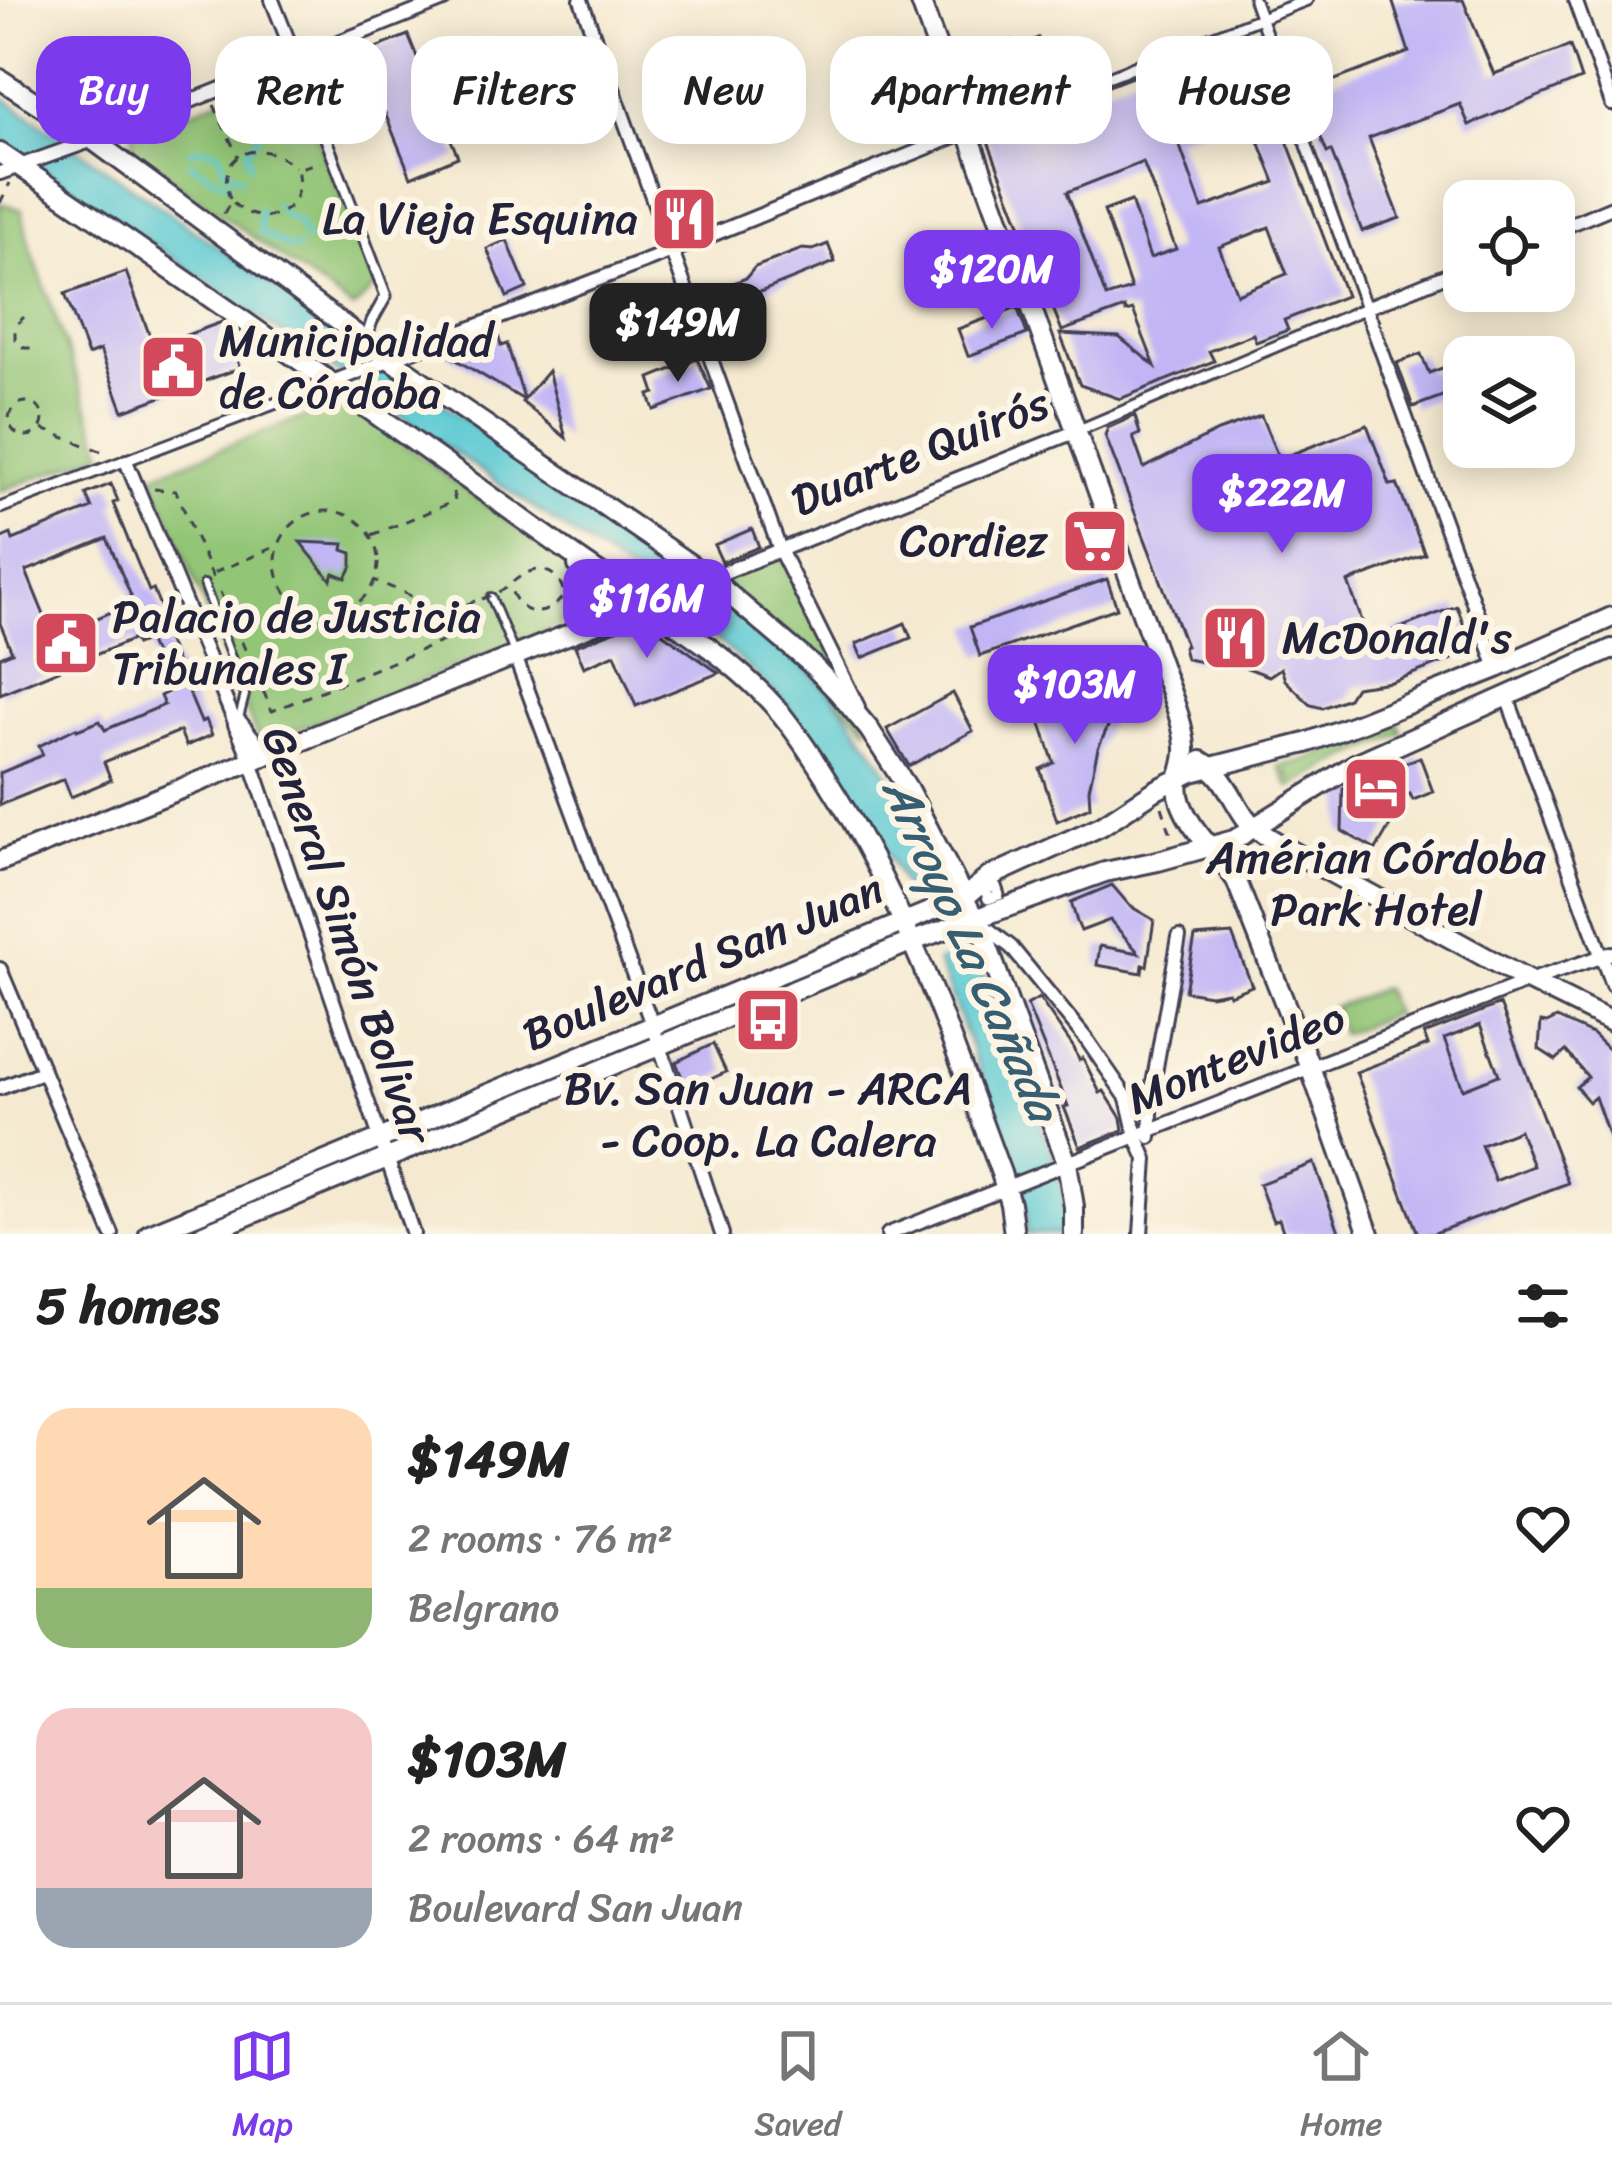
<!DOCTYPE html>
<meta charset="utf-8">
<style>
:root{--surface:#fff;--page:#f2f2f2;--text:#222;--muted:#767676;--line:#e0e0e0;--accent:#7c3aed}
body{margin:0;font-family:Sriracha,sans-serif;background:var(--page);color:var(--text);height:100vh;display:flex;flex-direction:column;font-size:45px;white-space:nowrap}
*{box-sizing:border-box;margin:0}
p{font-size:39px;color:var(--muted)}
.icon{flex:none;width:66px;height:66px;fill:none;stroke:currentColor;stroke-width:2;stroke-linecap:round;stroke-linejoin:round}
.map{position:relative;height:1234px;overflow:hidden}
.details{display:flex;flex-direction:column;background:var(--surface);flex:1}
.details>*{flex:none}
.hud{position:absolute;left:36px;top:36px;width:1542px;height:108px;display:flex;gap:24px}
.controls{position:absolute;left:1443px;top:180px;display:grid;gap:24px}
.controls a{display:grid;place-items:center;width:132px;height:132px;border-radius:24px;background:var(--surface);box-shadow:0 6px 30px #0003;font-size:60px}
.price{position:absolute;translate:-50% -102px;padding:0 27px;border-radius:24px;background:var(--accent);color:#fff;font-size:39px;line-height:78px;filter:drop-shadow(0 3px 6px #0008)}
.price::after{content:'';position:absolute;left:50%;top:72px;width:36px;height:27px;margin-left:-18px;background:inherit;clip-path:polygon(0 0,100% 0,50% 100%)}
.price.selected{background:#222;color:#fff}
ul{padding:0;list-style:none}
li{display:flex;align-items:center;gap:36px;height:300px;padding:0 36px}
li span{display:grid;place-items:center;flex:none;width:336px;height:240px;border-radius:36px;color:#555}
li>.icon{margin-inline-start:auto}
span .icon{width:144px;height:144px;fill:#fffc;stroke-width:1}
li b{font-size:51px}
h2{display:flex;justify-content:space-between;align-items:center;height:144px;padding:0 36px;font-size:51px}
.tag{padding:0 42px;border-radius:36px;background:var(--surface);box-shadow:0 6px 30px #0003;font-size:42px;line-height:108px}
.tag.selected{background:var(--accent);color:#fff}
.dock{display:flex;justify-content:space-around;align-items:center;height:168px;border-top:3px solid var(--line);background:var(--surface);font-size:33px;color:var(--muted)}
.dock a{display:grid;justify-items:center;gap:6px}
.dock .selected{color:var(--accent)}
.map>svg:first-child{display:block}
.green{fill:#92c576;stroke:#5a7458;stroke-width:3}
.water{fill:#5dcad3;stroke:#407687;stroke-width:3}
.pier{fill:#f5ead1}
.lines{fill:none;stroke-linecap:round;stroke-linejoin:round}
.stream{stroke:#5dcad3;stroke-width:4.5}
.building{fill:#c1b5f5;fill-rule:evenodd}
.service-casing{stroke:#424052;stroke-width:12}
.pedestrian-casing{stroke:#424052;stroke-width:15}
.minor-casing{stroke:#424052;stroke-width:18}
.secondary-casing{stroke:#424052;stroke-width:24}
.primary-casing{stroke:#424052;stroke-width:24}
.path{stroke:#424052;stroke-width:3;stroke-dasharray:9 9;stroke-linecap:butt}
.service{stroke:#fff;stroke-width:6}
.pedestrian{stroke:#fff;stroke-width:9}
.minor{stroke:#fff;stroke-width:12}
.secondary{stroke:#fff;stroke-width:18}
.primary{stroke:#fff;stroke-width:18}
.path-bridge{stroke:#424052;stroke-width:3;stroke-dasharray:9 9;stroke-linecap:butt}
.labels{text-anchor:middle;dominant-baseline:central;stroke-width:12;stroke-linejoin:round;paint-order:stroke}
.poi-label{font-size:45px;fill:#22223b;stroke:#fcf5e5;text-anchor:start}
.street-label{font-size:45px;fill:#22223b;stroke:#fcf5e5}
.water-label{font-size:48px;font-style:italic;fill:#375d70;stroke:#fcf5e5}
</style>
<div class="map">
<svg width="1612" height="1234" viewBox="0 0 1612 1234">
<rect width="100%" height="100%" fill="#fcf5e5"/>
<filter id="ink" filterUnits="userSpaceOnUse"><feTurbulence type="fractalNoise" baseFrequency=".00833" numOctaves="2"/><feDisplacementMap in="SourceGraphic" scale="24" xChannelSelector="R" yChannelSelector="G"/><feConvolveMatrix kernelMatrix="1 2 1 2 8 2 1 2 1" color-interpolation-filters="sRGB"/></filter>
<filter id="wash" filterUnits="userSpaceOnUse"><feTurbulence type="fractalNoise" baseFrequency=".004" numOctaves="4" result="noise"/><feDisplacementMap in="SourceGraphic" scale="48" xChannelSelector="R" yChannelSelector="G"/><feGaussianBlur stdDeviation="2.7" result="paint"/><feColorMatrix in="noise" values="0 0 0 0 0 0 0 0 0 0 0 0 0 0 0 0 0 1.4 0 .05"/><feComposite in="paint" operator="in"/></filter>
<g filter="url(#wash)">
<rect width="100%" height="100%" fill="#f5ead1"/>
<g class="green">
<polygon points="291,71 377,285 353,309 132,151 133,134"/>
<polygon points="0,203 22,210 28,240 104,453 0,491"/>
<path d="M346 401 567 565C599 598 584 614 547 631L260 744 152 475Z"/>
<polygon points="780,550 869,729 710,578"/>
<polygon points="1399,723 1403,733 1332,765 1290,788 1285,779 1290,777 1288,773 1283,775 1279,766 1305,761"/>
<polygon points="1383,988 1394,1014 1342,1034 1332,1008"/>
</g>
<path class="water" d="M0 95 729 603C769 635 810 669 843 708 925 810 974 947 1019 1068 1038 1119 1069 1178 1066 1234H1026C1032 1189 1000 1128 985 1086 938 958 888 826 799 720 756 669 703 628 649 587L0 139Z"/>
<polygon class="pier" points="948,874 977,947 931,962 901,895"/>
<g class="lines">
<g class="stream">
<polyline points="190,152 201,148 219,152 225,170 241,177"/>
<polyline points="190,163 218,180 230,183"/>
<polyline points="250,165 247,151 261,132"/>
<polyline points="275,204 285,215 300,224 302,234 308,240"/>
<polyline points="260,210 260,232 288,247 299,248"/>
</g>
</g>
<g id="blocks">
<g class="building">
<polygon points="1392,0 1463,0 1494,74 1570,46 1581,79 1469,125 1460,104 1369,138 1400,218 1362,231 1331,151 1327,153 1303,92 1409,52"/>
<polygon points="408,35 458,157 411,177 361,54"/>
<path d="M1235 37 1255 93 1267 88 1346 296 1284 320 1288 330 1256 342 1253 334 1209 351 1214 361 1120 399 1080 385 1060 334 1119 337 1155 366 1133 310 1126 312 1125 308 1062 331 985 134ZM1247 111 1275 182 1202 208 1177 138ZM1143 162 1176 249 1150 258 1131 201 1104 211 1131 289 1106 297 1067 192ZM1269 227 1287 274 1237 294 1219 247Z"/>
<polygon points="1038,38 1045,55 1021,64 1034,96 982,116 957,54 979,45 982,53 1013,40 1016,47"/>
<polygon points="507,240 527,288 507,297 487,249"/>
<polygon points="828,244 835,262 735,302 729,285 746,278 755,267 802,249 813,250"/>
<polygon points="126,272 154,347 222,322 240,368 123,411 100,350 88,355 65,294"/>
<polygon points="1017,307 1027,334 968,356 958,329"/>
<polygon points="497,332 501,346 507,344 524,399 548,371 566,438 522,402 524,400 450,356 445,350"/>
<polygon points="1421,354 1429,373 1464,360 1464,388 1413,407 1397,363"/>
<polygon points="697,359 711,389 654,410 649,395 655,393 650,378"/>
<polygon points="1135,416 1140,434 1133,437 1144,468 1218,431 1261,416 1279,459 1367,425 1390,485 1397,484 1425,554 1348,582 1369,640 1457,606 1473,651 1391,682 1355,687 1348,698 1322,708 1311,705 1285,680 1281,668 1269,676 1210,654 1208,660 1202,662 1186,659 1183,647 1186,646 1105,435 1108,428"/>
<path d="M111 484 118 501 113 503 149 591 153 589 170 630 164 633 201 722 206 720 212 735 186 746 180 731 104 762 111 780 71 797 64 779 0 805V773L43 755 39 746 76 728 77 730 100 721 105 730 164 705 160 696 170 691 148 640 136 645 134 639 0 694V657L12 652 0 623V539L11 534 13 540 92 508 86 494ZM107 538 131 596 118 602 121 608 53 637 26 571Z"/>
<polygon points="752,529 759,547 722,562 714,545"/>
<polygon points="300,542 344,544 343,550 352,553 352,566 346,578 334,573 331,580"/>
<polygon points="1107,579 1117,608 980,656 970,627"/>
<polygon points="644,619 655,628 719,673 636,706 615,654 584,667 575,646"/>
<polygon points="905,623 911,638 862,658 856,644"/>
<polygon points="1107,683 1125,704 1109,724 1098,748 1089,789 1090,807 1057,821 1040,769 1054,763 1036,709 1065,698 1085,708 1096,688"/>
<polygon points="953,693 973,731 909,766 887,729"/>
<polygon points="1420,757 1433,792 1413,800 1410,794 1365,811 1391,824 1376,850 1342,831 1343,789"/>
<polygon points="1112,885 1130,906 1154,920 1147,966 1143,965 1142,973 1097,965 1100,946 1139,953 1110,920 1081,931 1077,922 1071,902"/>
<polygon points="1232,934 1252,986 1229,995 1228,992 1210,995 1185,991 1195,937"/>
<polygon points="1039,998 1074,1048 1079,1060 1083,1058 1100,1093 1104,1091 1121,1118 1123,1130 1080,1147 1064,1107 1068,1106 1027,1005"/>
<path d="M1500 1004 1568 1183 1432 1234H1418L1356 1072 1428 1045 1424 1034ZM1480 1025 1499 1075 1463 1089 1444 1039ZM1519 1130 1533 1166 1495 1181 1481 1145Z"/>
<polygon points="1557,1018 1592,1034 1612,1053 1612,1140 1610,1140 1595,1097 1589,1102 1576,1087 1588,1077 1566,1051 1556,1060 1539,1049 1541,1022 1547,1023"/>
<polygon points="713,1044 726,1072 687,1090 676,1062"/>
<polygon points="1314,1163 1340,1234 1284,1234 1279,1219 1273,1221 1259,1184"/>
</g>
</g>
</g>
<g filter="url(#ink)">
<use href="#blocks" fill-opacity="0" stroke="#424052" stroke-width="3"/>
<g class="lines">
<defs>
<g id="service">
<polyline points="204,584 245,695 238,722"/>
<polyline points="491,597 515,655"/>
</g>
<g id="pedestrian">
<polyline points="295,58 386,296 372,321 365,342"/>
<polyline points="968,131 1307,0"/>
<polyline points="1077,431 1366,308 1254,0"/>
<polyline points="0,508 332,382"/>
<polygon points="996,886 999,895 988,899 985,890"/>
</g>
<g id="minor">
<polyline points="272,0 295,58"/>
<polyline points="581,0 780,550 858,707"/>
<polyline points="1575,0 1612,104"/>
<polyline points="0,173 93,140 444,0"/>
<polyline points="1554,231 1612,207"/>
<polyline points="1464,268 1366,308 1497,668"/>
<polyline points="332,382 672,251 968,131"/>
<polyline points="126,461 251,761 413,1234"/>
<polyline points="710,578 1077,431"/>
<polyline points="515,656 660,1046 722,1234"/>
<polyline points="1507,697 1612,985"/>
<polyline points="979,922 1011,947 1087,1040 1127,1098 1136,1136 1146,1159 1141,1234"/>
<polyline points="0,969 112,1234"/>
<polyline points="0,1088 42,1072"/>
<polyline points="1150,1137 1152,1090 1179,937"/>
<polyline points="888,1234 1529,981 1612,953"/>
</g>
<g id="secondary">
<polyline points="238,724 264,756"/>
<polyline points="0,861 710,578"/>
</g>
<g id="primary">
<path d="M920 0 1158 657C1167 684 1184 721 1185 748 1186 771 1173 778 1181 803 1192 833 1219 854 1236 880L1310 1067 1369 1234"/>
<polyline points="0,79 93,140 391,360 710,578 811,664 837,691 869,729 908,789 985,939 1067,1163 1074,1207 1074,1234"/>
<path d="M0 153C191 282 379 416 566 550 636 601 727 648 782 715 805 744 824 775 843 806 912 921 954 1047 1001 1173L1010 1203 1014 1234"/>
<path d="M578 565C598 590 599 602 582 628"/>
<path d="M1201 761C1223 773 1231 797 1245 817 1255 831 1272 839 1286 848L1529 981 1612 1022"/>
<polyline points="149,1234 965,897 989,877 1101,826 1156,790 1192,772 1306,743 1362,722 1497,668 1612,617"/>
<polyline points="203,1234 913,941 1105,872 1158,861 1234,840 1355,764 1612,649"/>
</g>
</defs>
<use href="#service" class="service-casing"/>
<use href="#pedestrian" class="pedestrian-casing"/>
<use href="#minor" class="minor-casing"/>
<use href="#secondary" class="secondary-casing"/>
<use href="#primary" class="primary-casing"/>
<g class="path">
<polyline points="214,105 238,157"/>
<path d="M230 199C213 154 260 135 295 167"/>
<polyline points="0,203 10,183"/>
<path d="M224 214 231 201C261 232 308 214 297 169L320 162"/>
<polyline points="24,317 15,326 15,339 24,348 37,348"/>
<circle cx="26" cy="419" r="17"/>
<polyline points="42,429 106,453"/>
<polyline points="154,489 176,491 213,578"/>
<circle cx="327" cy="562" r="51"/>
<polyline points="372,535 455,501 453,492"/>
<polyline points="214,573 277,546"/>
<polyline points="220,592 272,711 458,635 448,612 374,580"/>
<path d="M498 592C509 587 514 579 525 574 544 563 562 576 564 595 546 620 520 618 510 587"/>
<polyline points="450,611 480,599"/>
<polyline points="1162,807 1172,838"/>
</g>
<use href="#service" class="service"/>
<use href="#pedestrian" class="pedestrian"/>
<use href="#minor" class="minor"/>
<use href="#secondary" class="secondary"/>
<use href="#primary" class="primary"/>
<polyline class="path-bridge" points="482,599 496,593"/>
</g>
</g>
<defs>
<symbol id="restaurant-square" viewBox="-11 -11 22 22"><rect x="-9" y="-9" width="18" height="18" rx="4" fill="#d1495b" stroke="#fcf5e5"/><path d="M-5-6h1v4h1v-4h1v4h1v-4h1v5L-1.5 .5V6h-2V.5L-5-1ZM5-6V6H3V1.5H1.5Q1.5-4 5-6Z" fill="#fff"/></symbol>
<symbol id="civic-square" viewBox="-11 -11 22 22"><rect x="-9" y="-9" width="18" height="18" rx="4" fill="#d1495b" stroke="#fcf5e5"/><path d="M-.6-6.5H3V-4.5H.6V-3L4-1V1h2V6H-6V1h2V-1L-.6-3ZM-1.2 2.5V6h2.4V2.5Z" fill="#fff"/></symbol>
<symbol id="supermarket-square" viewBox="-11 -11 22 22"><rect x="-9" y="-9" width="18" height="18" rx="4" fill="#d1495b" stroke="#fcf5e5"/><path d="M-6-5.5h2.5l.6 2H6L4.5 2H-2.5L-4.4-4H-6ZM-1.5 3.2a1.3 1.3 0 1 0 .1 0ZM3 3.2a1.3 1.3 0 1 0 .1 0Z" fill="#fff"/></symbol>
<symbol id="hotel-square" viewBox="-11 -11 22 22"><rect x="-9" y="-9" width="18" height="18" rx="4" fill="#d1495b" stroke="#fcf5e5"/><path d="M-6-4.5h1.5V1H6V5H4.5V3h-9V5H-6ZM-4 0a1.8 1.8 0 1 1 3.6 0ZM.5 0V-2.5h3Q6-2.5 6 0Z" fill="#fff"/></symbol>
<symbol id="bus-square" viewBox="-11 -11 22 22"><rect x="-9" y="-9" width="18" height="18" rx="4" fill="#d1495b" stroke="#fcf5e5"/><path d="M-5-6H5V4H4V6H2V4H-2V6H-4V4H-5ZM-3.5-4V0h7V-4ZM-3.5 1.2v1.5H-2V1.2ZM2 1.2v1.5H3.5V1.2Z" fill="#fff"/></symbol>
</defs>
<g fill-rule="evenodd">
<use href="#restaurant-square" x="646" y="181" width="76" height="76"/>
<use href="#civic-square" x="135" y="329" width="76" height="76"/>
<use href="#supermarket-square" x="1057" y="503" width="76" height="76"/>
<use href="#restaurant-square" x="1197" y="600" width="76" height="76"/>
<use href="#civic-square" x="28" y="605" width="76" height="76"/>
<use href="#hotel-square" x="1338" y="751" width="76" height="76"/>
<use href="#bus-square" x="730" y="982" width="76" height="76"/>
</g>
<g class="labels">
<g class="poi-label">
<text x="638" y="219" text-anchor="end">La Vieja Esquina</text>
<text x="219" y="341">Municipalidad<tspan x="219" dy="52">de Córdoba</tspan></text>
<text x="1048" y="541" text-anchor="end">Cordiez</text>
<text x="112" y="617">Palacio de Justicia<tspan x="112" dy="52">Tribunales I</tspan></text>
<text x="1282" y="638">McDonald's</text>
<text x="1376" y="858" text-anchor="middle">Amérian Córdoba<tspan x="1376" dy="52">Park Hotel</tspan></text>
<text x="768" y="1089" text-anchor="middle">Bv. San Juan - ARCA<tspan x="768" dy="52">- Coop. La Calera</tspan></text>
</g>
<g class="street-label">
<text transform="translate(920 452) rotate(-22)">Duarte Quirós</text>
<text transform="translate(347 935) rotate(71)">General Simón Bolivar</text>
<text transform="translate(703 962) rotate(-23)">Boulevard San Juan</text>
<text transform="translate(1236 1058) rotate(-22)">Montevideo</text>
</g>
<g class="water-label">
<text transform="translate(972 949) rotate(66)">Arroyo La Cañada</text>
</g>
</g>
</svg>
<div class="controls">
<a><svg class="icon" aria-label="locate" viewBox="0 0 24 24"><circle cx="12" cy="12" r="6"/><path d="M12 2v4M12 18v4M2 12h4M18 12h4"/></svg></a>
<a><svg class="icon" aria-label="layers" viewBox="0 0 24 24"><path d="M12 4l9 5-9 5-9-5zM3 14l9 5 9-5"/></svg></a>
</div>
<b class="price" style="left:992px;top:332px">$120M</b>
<b class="price selected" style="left:678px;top:385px">$149M</b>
<b class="price" style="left:1282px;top:556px">$222M</b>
<b class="price" style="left:647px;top:661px">$116M</b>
<b class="price" style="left:1075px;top:747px">$103M</b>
<div class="hud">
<a class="tag selected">Buy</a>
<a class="tag">Rent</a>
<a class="tag">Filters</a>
<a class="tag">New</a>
<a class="tag">Apartment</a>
<a class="tag">House</a>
</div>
</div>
<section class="details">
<h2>5 homes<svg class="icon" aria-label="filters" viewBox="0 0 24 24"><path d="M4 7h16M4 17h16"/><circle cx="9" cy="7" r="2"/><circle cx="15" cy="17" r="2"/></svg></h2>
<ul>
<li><span style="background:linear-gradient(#ffd9b3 75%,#8fb573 0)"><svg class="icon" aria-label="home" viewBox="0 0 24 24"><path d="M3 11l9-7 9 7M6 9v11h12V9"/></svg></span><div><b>$149M</b><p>2 rooms · 76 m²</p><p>Belgrano</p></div><svg class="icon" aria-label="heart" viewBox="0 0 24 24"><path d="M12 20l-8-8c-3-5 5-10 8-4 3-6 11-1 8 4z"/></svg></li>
<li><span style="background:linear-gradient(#f6c9c9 75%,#9aa5b1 0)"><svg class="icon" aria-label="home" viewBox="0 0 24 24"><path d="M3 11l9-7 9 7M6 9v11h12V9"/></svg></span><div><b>$103M</b><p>2 rooms · 64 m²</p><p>Boulevard San Juan</p></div><svg class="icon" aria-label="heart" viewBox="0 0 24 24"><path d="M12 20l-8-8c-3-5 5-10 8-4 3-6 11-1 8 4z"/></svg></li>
</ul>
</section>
<nav class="dock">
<a class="selected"><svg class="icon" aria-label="map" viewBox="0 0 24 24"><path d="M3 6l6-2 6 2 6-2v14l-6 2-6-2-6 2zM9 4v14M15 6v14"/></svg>Map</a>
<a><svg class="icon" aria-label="saved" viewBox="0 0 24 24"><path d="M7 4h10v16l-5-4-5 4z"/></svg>Saved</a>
<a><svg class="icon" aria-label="home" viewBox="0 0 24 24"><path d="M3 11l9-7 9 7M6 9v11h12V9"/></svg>Home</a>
</nav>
